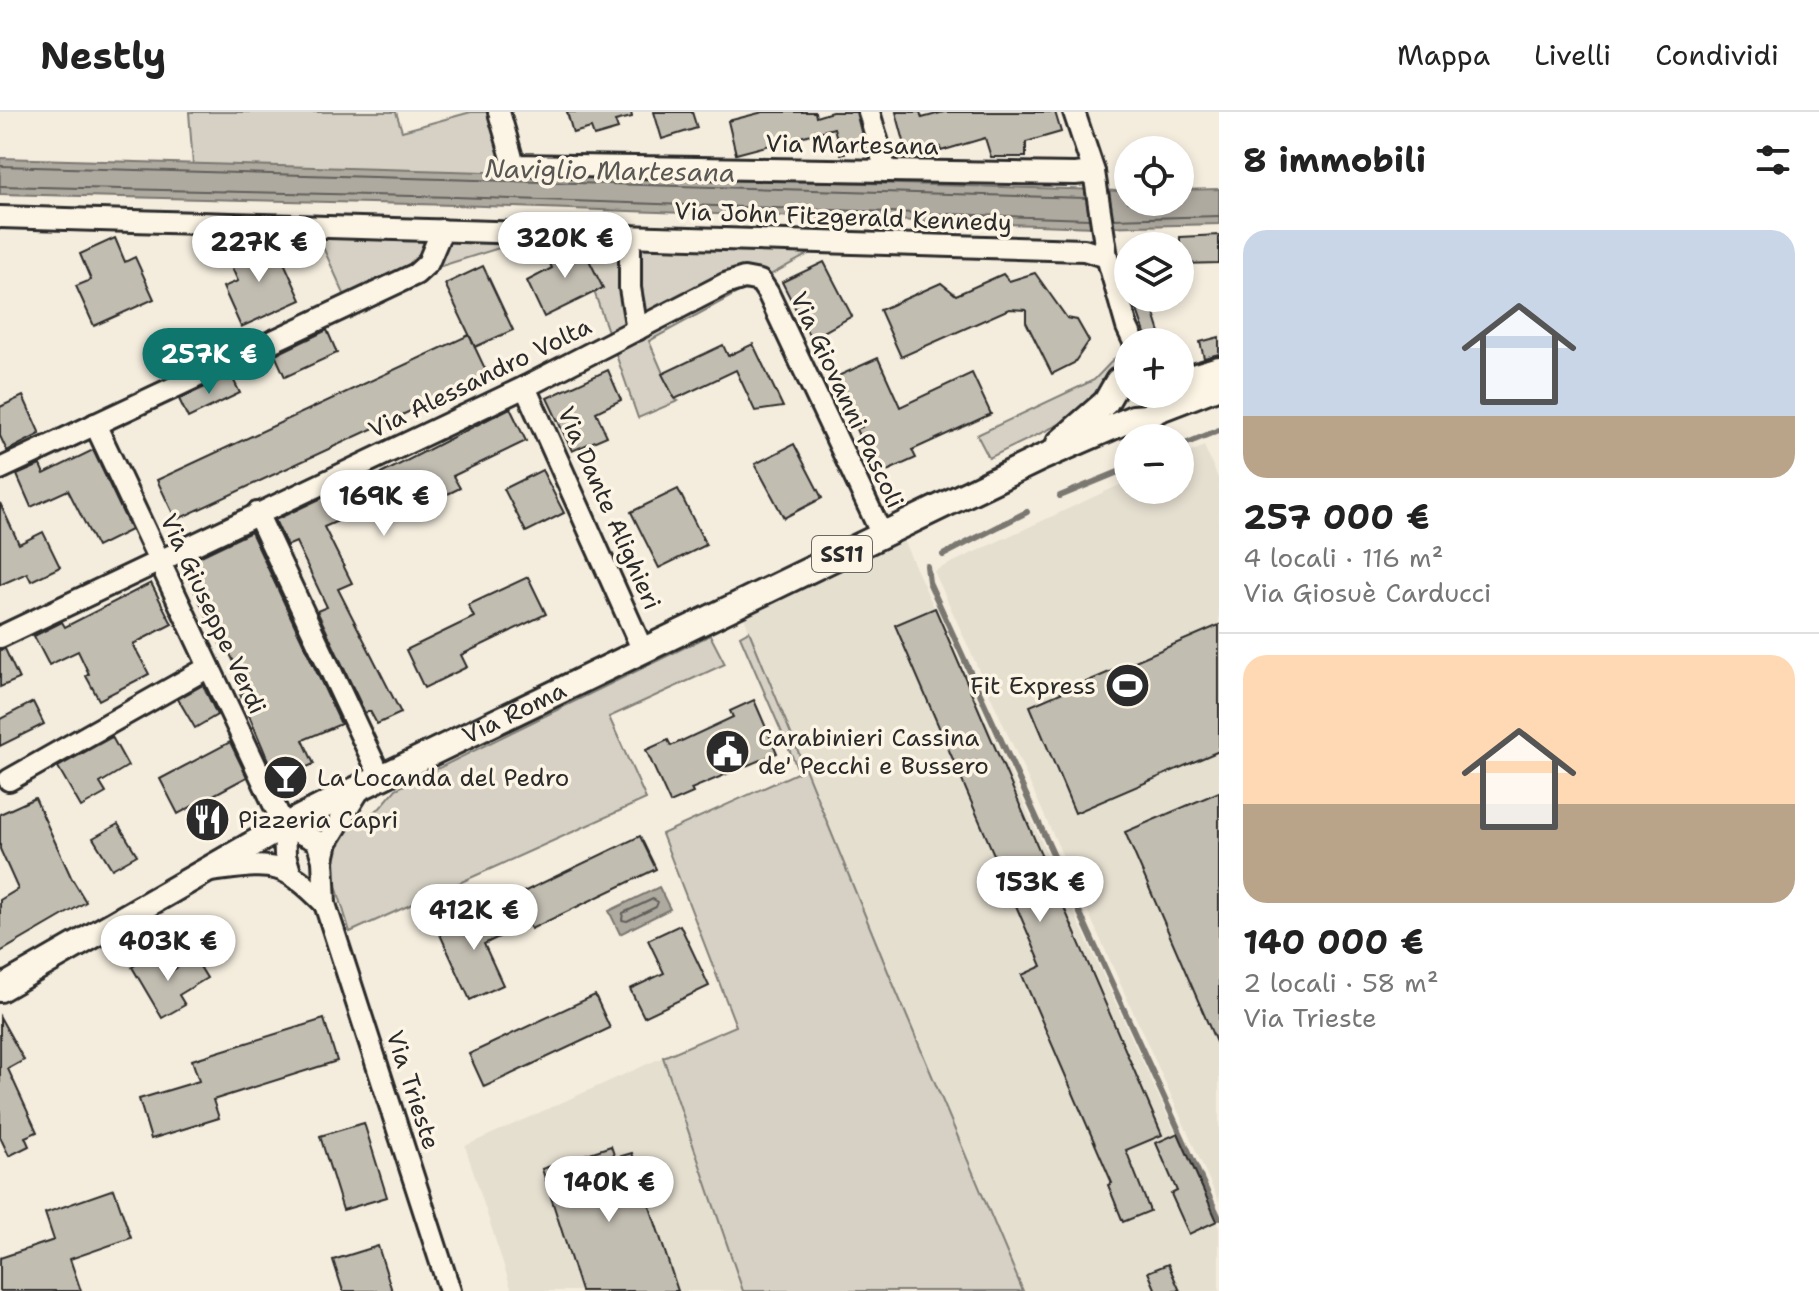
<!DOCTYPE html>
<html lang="it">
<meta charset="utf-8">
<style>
:root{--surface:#fff;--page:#f2f2f2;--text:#222;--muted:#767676;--line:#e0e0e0;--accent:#0f766e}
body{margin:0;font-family:"Shantell Sans",sans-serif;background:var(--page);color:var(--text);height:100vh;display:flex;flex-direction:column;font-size:30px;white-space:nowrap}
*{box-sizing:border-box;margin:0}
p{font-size:26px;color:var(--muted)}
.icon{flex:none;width:44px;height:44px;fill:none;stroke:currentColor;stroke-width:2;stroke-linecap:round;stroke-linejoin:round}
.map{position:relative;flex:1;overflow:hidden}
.sheet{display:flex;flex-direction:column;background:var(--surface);width:600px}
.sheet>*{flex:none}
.controls{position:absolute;left:1114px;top:24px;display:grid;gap:16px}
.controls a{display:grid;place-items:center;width:80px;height:80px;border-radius:50%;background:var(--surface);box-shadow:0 4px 12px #0003;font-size:40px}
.price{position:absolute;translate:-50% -68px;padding:0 18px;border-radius:28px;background:#fff;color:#222;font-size:26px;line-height:52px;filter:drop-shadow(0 2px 4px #0008)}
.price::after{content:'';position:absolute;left:50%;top:48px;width:24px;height:18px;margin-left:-12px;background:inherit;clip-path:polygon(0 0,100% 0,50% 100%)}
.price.selected{background:var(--accent);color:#fff}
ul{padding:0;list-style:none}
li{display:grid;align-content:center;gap:16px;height:424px;padding:0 24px}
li+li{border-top:2px solid var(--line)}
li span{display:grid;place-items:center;height:248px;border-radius:24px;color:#555}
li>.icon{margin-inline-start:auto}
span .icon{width:144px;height:144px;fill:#fffc;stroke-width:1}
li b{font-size:34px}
h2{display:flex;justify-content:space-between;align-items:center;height:96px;padding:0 24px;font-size:34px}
header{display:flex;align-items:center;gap:48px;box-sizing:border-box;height:112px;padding:0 40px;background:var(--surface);border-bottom:2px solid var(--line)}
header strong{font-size:38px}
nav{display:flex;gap:44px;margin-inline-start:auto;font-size:28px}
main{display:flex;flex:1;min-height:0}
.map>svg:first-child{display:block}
.built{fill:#e5dfd0}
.green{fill:#d6d1c4;stroke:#807e78;stroke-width:2}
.water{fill:#afaaa0;stroke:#7a7771;stroke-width:2}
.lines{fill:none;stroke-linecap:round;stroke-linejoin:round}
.shore{stroke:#605e5a;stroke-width:2}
.stream{stroke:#7a7771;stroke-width:6}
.building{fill:#c2bdb1;stroke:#2b2b2b;stroke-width:2}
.minor-casing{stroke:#2b2b2b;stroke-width:26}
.major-casing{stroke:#2b2b2b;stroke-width:30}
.minor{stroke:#fcf5e5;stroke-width:20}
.major{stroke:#fcf5e5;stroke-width:24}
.labels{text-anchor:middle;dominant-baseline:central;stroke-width:7;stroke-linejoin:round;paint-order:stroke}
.shield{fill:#fcf5e5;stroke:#6a6863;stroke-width:2}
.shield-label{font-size:22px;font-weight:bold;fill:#2b2b2b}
.street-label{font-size:24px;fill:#2b2b2b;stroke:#fcf5e5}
.poi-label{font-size:24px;fill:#2b2b2b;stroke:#fcf5e5;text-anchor:start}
.water-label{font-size:26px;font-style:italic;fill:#595754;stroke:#fcf5e5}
</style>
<header>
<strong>Nestly</strong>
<nav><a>Mappa</a><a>Livelli</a><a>Condividi</a></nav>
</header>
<main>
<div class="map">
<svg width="1219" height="1179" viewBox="0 0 1219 1179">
<rect width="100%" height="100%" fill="#f4edde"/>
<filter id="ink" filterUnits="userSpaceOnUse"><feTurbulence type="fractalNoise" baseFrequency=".0125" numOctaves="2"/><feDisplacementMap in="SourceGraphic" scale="16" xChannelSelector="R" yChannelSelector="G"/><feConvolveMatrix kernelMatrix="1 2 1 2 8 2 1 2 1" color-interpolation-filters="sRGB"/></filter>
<g filter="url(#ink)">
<g class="built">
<polygon points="1204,334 1219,368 1219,1090 934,459 1128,369 1128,378 1180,378 1180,345"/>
<polygon points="903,428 1219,1116 1219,1179 1023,1179 889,862 744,506"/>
<polygon points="663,945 743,1179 512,1179 465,1034"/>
</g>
<g class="green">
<polygon points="189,0 396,0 402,19 471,0 487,0 506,62 193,53"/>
<polygon points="312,111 836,127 649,229 674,287 678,289 638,306 579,136 512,132 422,160 349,193"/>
<polygon points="1119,242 1103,279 1091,297 989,346 977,323 1094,268"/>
<polygon points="749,519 889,862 1023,1179 743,1179 663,945 736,914 662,722 799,660 740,524"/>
<polygon points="710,523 725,552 609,605 646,687 350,820 331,757 333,738 346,716 380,696 396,677"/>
</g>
<g class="water">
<polygon points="0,46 1103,78 1128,80 1128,90 1180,90 1180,78 1219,77 1219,112 1096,115 455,93 0,82"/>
<polygon points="659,775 670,797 620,822 609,799"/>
</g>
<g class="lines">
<g class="shore">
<polyline points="0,54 1086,86"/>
<polyline points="0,74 455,85 1089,107"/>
<polyline points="1113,107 1219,104"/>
<polygon points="653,787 658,790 656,795 627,809 622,808 623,801"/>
</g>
<g class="stream">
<polyline points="1180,334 1219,318"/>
<polyline points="1060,384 1128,356"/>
<polyline points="943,443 1027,400"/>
<polyline points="927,454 929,470 1219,1106"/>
</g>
</g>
<g class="building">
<polygon points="567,0 631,0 632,5 615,9 618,17 594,24 591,16 573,21"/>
<polygon points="654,0 692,0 697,16 662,27"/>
<polygon points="763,0 815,0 816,5 832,0 856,0 865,35 841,42 834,16 736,42 728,9"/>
<polygon points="896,0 920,0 922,6 944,0 1055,0 1061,20 1026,30 1026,45 991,45 985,26 941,39 940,35 908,44"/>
<polygon points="1219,123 1219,151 1180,152 1180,125"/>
<polygon points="115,126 125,150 135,145 154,187 94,214 76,174 91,168 80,142"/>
<polygon points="262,127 272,150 282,146 301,188 241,215 223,175 238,169 226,143"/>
<polygon points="563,135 583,136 603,176 544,205 527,169 552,156 546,143"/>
<polygon points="824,150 852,204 811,227 782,170"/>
<polygon points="483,154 513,218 475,235 445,172"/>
<polygon points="1035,161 1067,206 1077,208 1089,229 1074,251 1052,262 1026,210 1026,198 1009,197 901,245 880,198 941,171 956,183 1003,162 1009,169"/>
<polygon points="1133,186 1149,186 1163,230 1148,230"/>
<polygon points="327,218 337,241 285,265 275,243"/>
<polygon points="469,223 488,263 176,408 157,368"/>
<polygon points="1219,225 1219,242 1204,246 1200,230"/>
<polygon points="753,232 783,295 755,299 736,258 675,287 662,262 723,233 728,244"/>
<polygon points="878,246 900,295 972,261 991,302 912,338 916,346 876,364 856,317 862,315 838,264"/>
<polygon points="608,258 621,288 596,300 607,324 572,339 547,286"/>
<polygon points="231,263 240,281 188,306 179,287"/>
<polygon points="23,284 40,322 7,339 0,324 0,295"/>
<polygon points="510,296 526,329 453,364 460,376 413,399 404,380 324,415 352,471 338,477 401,601 377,612 370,599 365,601 317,499 327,495 296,430 287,434 275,408 371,363 373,366"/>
<polygon points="794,332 822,386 784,406 755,352"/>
<polygon points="93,338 131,418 97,435 68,378 31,395 17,363 40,353 44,362"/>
<polygon points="542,358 564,401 526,420 504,377"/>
<polygon points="678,377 706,433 659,456 631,400"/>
<polygon points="0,391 19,432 43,420 60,455 31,469 27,461 0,473"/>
<polygon points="251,420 341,612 303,628 314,652 285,664 278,649 270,653 240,582 248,578 226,534 222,536 182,453"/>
<polygon points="528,465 546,502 461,543 467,555 424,576 406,538 474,505 468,493"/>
<polygon points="151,471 172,512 133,532 149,562 99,588 86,564 89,562 78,539 49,553 34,524 62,510 65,515"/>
<polygon points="935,496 1162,1023 1126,1038 1150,1099 1123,1110 1108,1073 1112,1071 1022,863 1042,854 895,513"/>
<polygon points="1219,513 1219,639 1075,701 1030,594"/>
<polygon points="5,537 19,567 0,575 0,538"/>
<polygon points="203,573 217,603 195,616 178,587"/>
<polygon points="754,588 777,641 691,677 693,681 670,691 646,638 668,628 671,634 733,605 730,599"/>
<polygon points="33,590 44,612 0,634 0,607"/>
<polygon points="112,625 128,654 100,671 106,681 81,695 58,655"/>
<polygon points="230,630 247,665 178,702 160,667"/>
<polygon points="1219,680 1219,937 1125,720"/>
<polygon points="35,686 71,765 86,790 0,840 0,788 18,777 0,737 0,702"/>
<polygon points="118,712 137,743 112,757 93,726"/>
<polygon points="640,724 656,757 531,817 515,784"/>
<polygon points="489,795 503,823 484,832 503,873 470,888 438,818"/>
<polygon points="680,813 709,874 644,905 630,877 664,861 648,828"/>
<polygon points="153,842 165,863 194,845 207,866 179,883 185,893 162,906 132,855"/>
<polygon points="595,883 610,916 484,975 469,942"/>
<polygon points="0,905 24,948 8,957 37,1020 25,1025 29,1034 9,1044 0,1025"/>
<polygon points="324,907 337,949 213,988 219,1006 151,1027 139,987 199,969 192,948"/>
<polygon points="364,1011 387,1085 343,1098 320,1024"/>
<polygon points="1178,1021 1217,1109 1189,1122 1171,1082 1177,1079 1156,1031"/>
<polygon points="611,1034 615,1046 632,1041 678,1179 581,1179 542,1057"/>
<polygon points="114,1077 131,1126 70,1147 81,1179 0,1179 0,1146 54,1128 45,1101"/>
<polygon points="378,1134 392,1179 343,1179 333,1148"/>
<polygon points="1168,1152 1180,1179 1156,1179 1148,1160"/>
</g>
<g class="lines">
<defs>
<g id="minor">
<polyline points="499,0 514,53 1075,62 1094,60"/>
<polyline points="869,0 886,59"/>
<polyline points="1074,0 1094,60 1107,145 1127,215 1134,230"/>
<polyline points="0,105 1084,138 1107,145"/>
<polyline points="630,124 630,176 637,218"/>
<polyline points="525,275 643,539"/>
<polyline points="95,312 284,714 285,743 290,760"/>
<polyline points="0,357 416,162 428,151 442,118"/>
<polyline points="257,401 381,666"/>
<polyline points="0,525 525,275 725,172 744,166 760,169 768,181 882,423"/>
<polyline points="9,668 209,555"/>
<polyline points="361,675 327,730 323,748 325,792 450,1179"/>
<polyline points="284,714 317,729 323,748"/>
<path d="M209 759C270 752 280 746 325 792"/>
</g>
<g id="major">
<polyline points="1180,269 1219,257"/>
<polyline points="1059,331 1106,290 1118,269 1128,261"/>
<path id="s1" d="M0 877 284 714 361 675 1041 346 1133 306 1148 305 1157 298 1219 274"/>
</g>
</defs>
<use href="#minor" class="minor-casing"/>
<use href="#major" class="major-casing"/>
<use href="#minor" class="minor"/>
<use href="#major" class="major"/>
</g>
</g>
<defs>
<symbol id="stadium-disc" viewBox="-11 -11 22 22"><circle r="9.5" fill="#2b2b2b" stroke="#fcf5e5"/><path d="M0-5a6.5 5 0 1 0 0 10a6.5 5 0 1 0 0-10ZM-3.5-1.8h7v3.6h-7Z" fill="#fff"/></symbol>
<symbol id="civic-disc" viewBox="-11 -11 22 22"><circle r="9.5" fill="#2b2b2b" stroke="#fcf5e5"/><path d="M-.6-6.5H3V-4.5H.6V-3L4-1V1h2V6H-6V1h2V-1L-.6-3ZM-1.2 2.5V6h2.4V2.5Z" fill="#fff"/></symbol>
<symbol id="bar-disc" viewBox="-11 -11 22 22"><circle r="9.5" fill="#2b2b2b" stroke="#fcf5e5"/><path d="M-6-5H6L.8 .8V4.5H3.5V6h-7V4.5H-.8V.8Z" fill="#fff"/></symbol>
<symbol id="restaurant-disc" viewBox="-11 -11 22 22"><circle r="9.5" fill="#2b2b2b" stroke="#fcf5e5"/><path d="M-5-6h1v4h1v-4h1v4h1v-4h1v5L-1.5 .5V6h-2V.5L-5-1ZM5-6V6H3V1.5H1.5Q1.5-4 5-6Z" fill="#fff"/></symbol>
</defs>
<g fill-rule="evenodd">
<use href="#stadium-disc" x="1102" y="548" width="51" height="51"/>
<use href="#civic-disc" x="702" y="614" width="51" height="51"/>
<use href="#bar-disc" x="260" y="640" width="51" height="51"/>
<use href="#restaurant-disc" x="182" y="682" width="51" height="51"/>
</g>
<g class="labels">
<rect class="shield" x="812" y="424" width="60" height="36" rx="6"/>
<g class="shield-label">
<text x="842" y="442">SS11</text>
</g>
<g class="street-label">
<text transform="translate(852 33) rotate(1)">Via Martesana</text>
<text transform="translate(843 105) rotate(2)">Via John Fitzgerald Kennedy</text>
<text transform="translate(480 266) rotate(-26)">Via Alessandro Volta</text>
<text transform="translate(847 288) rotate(65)">Via Giovanni Pascoli</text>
<text transform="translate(609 396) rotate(66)">Via Dante Alighieri</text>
<text transform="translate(213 502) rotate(65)">Via Giuseppe Verdi</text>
<text stroke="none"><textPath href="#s1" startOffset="584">Via Roma</textPath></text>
<text transform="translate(413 978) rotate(72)">Via Trieste</text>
</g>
<g class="poi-label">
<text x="1096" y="574" text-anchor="end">Fit Express</text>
<text x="758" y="626">Carabinieri Cassina<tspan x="758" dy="28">de' Pecchi e Bussero</tspan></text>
<text x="317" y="666">La Locanda del Pedro</text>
<text x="238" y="708">Pizzeria Capri</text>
</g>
<g class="water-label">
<text transform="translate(610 58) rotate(1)">Naviglio Martesana</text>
</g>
</g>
</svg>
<div class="controls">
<a><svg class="icon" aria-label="locate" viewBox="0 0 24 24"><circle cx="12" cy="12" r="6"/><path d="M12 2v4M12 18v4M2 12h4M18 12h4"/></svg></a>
<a><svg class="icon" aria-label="layers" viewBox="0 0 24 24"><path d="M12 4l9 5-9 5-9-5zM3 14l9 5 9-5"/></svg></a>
<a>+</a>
<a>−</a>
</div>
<b class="price" style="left:565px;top:168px">320K €</b>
<b class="price" style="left:259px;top:172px">227K €</b>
<b class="price selected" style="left:209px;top:284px">257K €</b>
<b class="price" style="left:384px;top:426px">169K €</b>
<b class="price" style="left:1040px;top:812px">153K €</b>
<b class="price" style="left:474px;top:840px">412K €</b>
<b class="price" style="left:168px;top:871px">403K €</b>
<b class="price" style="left:609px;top:1112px">140K €</b>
</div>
<section class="sheet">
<h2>8 immobili<svg class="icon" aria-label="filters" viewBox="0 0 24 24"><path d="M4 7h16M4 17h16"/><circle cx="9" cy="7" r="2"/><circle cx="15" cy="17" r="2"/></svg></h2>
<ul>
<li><span style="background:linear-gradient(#c9d6e8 75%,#b9a48a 0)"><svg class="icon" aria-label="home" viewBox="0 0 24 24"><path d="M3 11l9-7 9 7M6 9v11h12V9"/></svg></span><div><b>257 000 €</b><p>4 locali · 116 m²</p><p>Via Giosuè Carducci</p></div></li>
<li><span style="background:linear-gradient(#ffd9b3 60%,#b9a48a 0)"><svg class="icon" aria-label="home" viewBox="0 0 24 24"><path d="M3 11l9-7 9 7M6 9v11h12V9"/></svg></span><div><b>140 000 €</b><p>2 locali · 58 m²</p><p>Via Trieste</p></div></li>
</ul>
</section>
</main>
